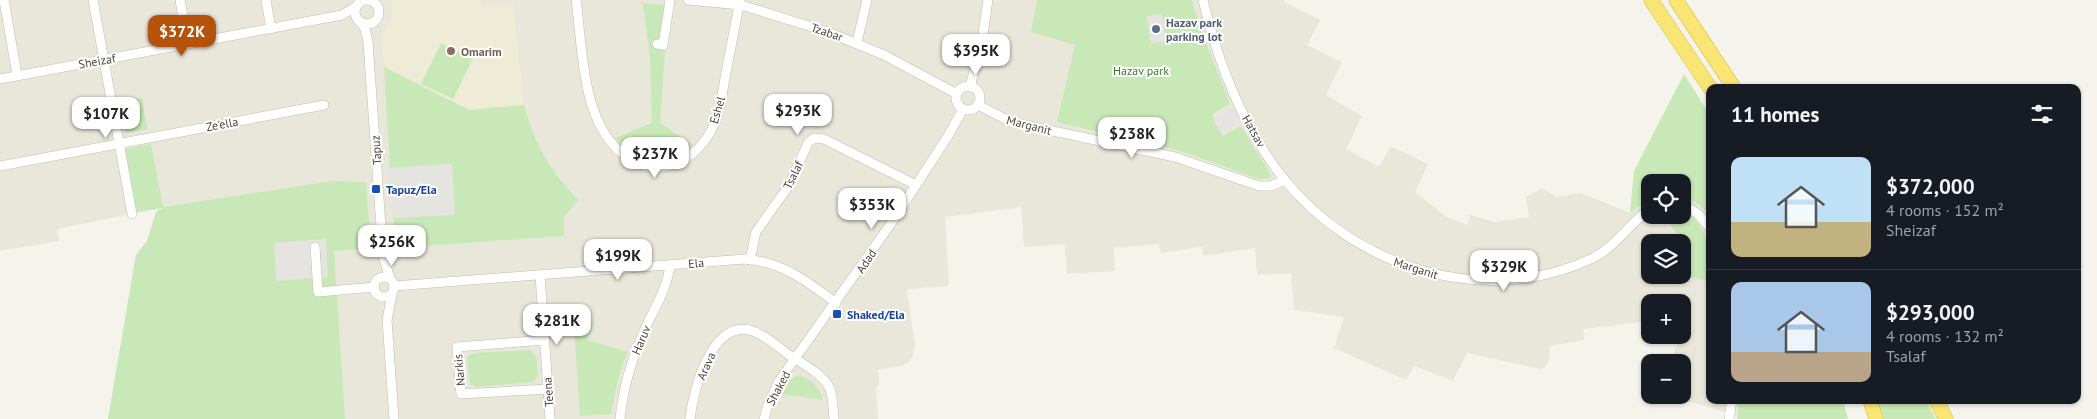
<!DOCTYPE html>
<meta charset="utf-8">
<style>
:root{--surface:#171b24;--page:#242831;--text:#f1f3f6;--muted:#9ea1a6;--line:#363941;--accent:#b45309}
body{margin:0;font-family:"PT Sans",sans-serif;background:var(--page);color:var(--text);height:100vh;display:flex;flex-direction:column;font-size:19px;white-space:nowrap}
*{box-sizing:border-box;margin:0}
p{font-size:16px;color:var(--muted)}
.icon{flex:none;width:28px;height:28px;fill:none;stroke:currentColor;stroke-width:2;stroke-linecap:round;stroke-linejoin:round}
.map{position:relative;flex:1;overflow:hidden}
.side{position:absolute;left:1706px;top:84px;width:375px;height:320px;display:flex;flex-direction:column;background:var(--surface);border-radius:10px;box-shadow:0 1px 4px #0004}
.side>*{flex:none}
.controls{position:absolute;left:1641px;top:174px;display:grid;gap:10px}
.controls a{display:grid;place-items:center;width:50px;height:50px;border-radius:10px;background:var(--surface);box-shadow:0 1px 4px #0004;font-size:25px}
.price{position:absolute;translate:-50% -42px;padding:0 11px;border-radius:10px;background:#fff;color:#222;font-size:16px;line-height:32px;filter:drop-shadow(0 1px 2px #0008)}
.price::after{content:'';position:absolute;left:50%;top:30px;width:15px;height:11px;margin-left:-8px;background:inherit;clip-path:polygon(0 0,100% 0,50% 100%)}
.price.selected{background:var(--accent);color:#fff}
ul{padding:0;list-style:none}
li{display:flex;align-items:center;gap:15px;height:125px;padding:0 25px}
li+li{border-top:1px solid var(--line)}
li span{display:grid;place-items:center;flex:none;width:140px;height:100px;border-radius:10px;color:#555}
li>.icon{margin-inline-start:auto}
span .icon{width:60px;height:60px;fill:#fffc;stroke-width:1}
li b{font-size:21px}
h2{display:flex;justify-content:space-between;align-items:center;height:60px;padding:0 25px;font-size:21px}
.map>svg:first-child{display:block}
.residential{fill:#e9e7da;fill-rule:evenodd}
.education{fill:#eeecd7}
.green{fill:#c8e8b7}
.parking{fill:#e5e4e0}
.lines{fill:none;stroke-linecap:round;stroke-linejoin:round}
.minor-casing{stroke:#c1beaf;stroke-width:10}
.highway-casing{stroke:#d9be43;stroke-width:15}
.minor{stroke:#fff;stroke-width:9}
.highway{stroke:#f9e574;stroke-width:14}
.service-dot{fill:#5c6f8a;stroke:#fff;stroke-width:2}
.education-dot{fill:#8d6e63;stroke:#fff;stroke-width:2}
.transit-dot{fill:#1a4fb4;stroke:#fff;stroke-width:2}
.labels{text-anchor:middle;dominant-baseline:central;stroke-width:4;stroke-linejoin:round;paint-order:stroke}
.service-label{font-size:12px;font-weight:bold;fill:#4e5e75;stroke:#fff;text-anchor:start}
.street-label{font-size:12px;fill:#4a473a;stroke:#fff}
.education-label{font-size:12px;font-weight:bold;fill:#785e54;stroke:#fff;text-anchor:start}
.park-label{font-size:12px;fill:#3c7b2e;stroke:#fff}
.transit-label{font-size:12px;font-weight:bold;fill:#164399;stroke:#fff;text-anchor:start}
</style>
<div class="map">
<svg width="2097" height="419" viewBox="0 0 2097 419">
<rect width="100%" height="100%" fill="#f5f4ec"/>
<path class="residential" d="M0 0H1284V2L1320 20 1307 45 1342 62 1326 95 1362 116 1346 149 1379 167 1391 146 1428 164 1415 192 1447 217 1467 225 1470 215 1495 222 1529 217 1526 197 1542 188 1557 197 1581 193 1630 213 1650 199V215H1682L1683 197 1695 202 1706 209 1710 214V400H1739L1737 416 1668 395H1682V362H1671L1680 335H1682V302H1650V321L1583 329 1584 340 1550 346 1549 360 1545 367 1541 369 1467 353 1453 381 1414 366 1406 380 1334 348 1344 317 1294 310 1291 274 1257 275 1255 248 1203 256 1202 247 1161 253 1159 244 1114 248 1115 271 1067 274 1065 244 1024 247 1021 207 945 217 949 286 907 289 915 345 913 355 910 361 902 366 878 369 879 386H876L878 419H108L136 255 147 241 156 212 162 208 57 229 59 241 0 251ZM1650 242H1682V275H1650Z"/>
<polygon class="education" points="391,0 481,0 482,6 513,4 524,105 469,110 384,67 382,34 393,18"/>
<g class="green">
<polygon points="1037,0 1192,0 1198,22 1230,104 1212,114 1223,136 1241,126 1271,175 1269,178 1259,179 1181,151 1057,122 1075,45 1031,32"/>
<path d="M643 3 665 5 658 49 665 50 660 123 693 145C664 166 640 165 615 138L652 123 650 58Z"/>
<polygon points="441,43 473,58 453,99 421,84"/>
<path d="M384 67 469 110 524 105C534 143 551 172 578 200L564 217V236L396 248 393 218 455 214 452 164 390 168Z"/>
<polygon points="1684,74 1710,115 1710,214 1695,202 1683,197 1682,182 1650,182 1650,199 1630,213 1634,171"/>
<polygon points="142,98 147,129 126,133 120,102"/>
<polygon points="151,144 163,207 332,181 366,182 371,248 334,251 345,419 108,419 136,255 147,241 156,212 162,208 137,212 125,149"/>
<path d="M1683 212C1710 224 1710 255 1710 281L1682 275V242H1681V239L1663 215H1682Z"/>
<polygon points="594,322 587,340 627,352 617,383 611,414 580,416 574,324"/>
<polygon points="530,350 536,356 538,376 534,382 477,387 470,384 467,357 474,353"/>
<path d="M799 375C812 379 820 388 823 400L781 394 788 381Z"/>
<polygon points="1739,400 1843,400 1848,419 1737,419"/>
<polygon points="1877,400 1926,400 1936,419 1884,419"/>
</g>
<g class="parking">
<polygon points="1162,14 1166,41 1151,44 1147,16"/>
<polygon points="1233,108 1241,122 1221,133 1213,119"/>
<polygon points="452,164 455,215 393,218 390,168"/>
<polygon points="326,239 328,277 276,281 274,243"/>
</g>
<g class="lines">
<defs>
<g id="minor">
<polyline points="4,0 17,75"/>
<polyline points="93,0 132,214"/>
<polyline points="180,0 188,44"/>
<polyline points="266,0 271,29"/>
<path d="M576 0C583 50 581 122 624 155 635 163 649 169 663 167 684 165 703 147 712 129 720 114 722 95 725 78 730 52 735 26 740 0"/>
<polyline points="688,0 741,5 828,32 884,55 957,94"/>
<path d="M1203 0C1218 63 1243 127 1283 178 1356 269 1486 309 1593 258 1617 246 1629 223 1650 209"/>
<circle cx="367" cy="12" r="12"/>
<polyline points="361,22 365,29 368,42 383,255 390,279"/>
<polyline points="857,42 867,0"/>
<polyline points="657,44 663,45 670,0"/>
<polyline points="0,79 342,15 357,6"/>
<circle cx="968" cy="98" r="12"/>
<polyline points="970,87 982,41 988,0"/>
<polyline points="978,105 1011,122 1175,157 1259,186 1271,186 1285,180"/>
<polyline points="0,166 324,105"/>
<polyline points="1682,204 1698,214 1710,228"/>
<polyline points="315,247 318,292 375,287"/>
<polyline points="750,260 756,232 788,187 808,143 814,138 824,139 916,185"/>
<polyline points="540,275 550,419"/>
<circle cx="384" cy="287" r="10"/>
<path d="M394 286 745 259C782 262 807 281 836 303"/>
<polyline points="392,294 387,320 394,419"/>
<polyline points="545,340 457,347 461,394 548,389"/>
<path d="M620 419C623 388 632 358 645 329 655 307 667 289 670 265"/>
<path d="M690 419C693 391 711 321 750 330 764 334 777 346 789 355 801 363 824 374 830 389 833 398 833 409 834 419"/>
<polyline points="764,419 768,405 779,381 890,225 948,136 963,109"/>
<polyline points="1729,419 1732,400"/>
</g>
<g id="highway">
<polyline points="1651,0 1710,88"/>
<polyline points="1676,0 1734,88"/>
<polyline points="1870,400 1876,419"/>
<polyline points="1936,400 1946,419"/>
</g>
</defs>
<use href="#minor" class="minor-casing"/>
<use href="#highway" class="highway-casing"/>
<use href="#minor" class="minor"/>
<use href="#highway" class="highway"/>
</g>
<circle class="service-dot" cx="1156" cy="29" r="5"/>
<circle class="education-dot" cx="451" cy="51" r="5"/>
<g class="transit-dot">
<rect x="371" y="184" width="10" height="10" rx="2.5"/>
<rect x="832" y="309" width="10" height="10" rx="2.5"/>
</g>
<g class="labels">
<g class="service-label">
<text x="1166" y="22">Hazav park<tspan x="1166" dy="14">parking lot</tspan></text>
</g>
<g class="street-label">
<text transform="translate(827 32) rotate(19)">Tzabar</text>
<text transform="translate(97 61) rotate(-10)">Sheizaf</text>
<text transform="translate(717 110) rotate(-74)">Eshel</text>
<text transform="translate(222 124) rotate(-11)">Ze'ella</text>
<text transform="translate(1029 125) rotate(14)">Marganit</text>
<text transform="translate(1254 131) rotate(61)">Hatsav</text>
<text transform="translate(376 150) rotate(-94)">Tapuz</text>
<text transform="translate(793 175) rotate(-64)">Tsalaf</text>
<text transform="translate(866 261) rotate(-56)">Adad</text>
<text transform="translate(696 263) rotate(-5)">Ela</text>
<text transform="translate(1416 268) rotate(18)">Marganit</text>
<text transform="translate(641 340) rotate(-67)">Haruv</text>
<text transform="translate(706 366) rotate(-66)">Arava</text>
<text transform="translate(459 370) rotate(-95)">Narkis</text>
<text transform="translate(778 388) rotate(-62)">Shaked</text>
<text transform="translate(548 392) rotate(-94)">Teena</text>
</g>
<g class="education-label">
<text x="461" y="51">Omarim</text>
</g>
<g class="park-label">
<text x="1141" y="70">Hazav park</text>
</g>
<g class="transit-label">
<text x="386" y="189">Tapuz/Ela</text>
<text x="847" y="314">Shaked/Ela</text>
</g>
</g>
</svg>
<div class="controls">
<a><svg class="icon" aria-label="locate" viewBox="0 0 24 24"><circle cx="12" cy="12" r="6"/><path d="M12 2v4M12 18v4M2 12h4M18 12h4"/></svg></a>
<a><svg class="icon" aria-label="layers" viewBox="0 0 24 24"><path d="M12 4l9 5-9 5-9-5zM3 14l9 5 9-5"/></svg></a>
<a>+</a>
<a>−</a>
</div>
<b class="price selected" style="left:182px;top:57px">$372K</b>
<b class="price" style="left:976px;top:76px">$395K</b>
<b class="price" style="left:798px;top:136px">$293K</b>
<b class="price" style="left:106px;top:139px">$107K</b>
<b class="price" style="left:1132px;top:159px">$238K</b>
<b class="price" style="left:655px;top:179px">$237K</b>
<b class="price" style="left:872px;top:230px">$353K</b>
<b class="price" style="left:392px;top:267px">$256K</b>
<b class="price" style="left:618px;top:281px">$199K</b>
<b class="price" style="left:1504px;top:292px">$329K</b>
<b class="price" style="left:557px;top:346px">$281K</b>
<section class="side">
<h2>11 homes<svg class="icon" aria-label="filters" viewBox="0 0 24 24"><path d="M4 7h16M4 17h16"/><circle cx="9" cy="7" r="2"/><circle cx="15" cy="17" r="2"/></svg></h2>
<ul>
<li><span style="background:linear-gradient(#bfe0f5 65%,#c2b280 0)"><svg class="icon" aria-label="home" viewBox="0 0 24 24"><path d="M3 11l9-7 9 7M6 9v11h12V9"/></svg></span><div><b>$372,000</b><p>4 rooms · 152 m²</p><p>Sheizaf</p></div></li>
<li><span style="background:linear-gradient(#a9c7e8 70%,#b9a48a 0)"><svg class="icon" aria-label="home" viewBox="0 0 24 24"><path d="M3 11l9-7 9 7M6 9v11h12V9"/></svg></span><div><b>$293,000</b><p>4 rooms · 132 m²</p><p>Tsalaf</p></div></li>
</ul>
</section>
</div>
